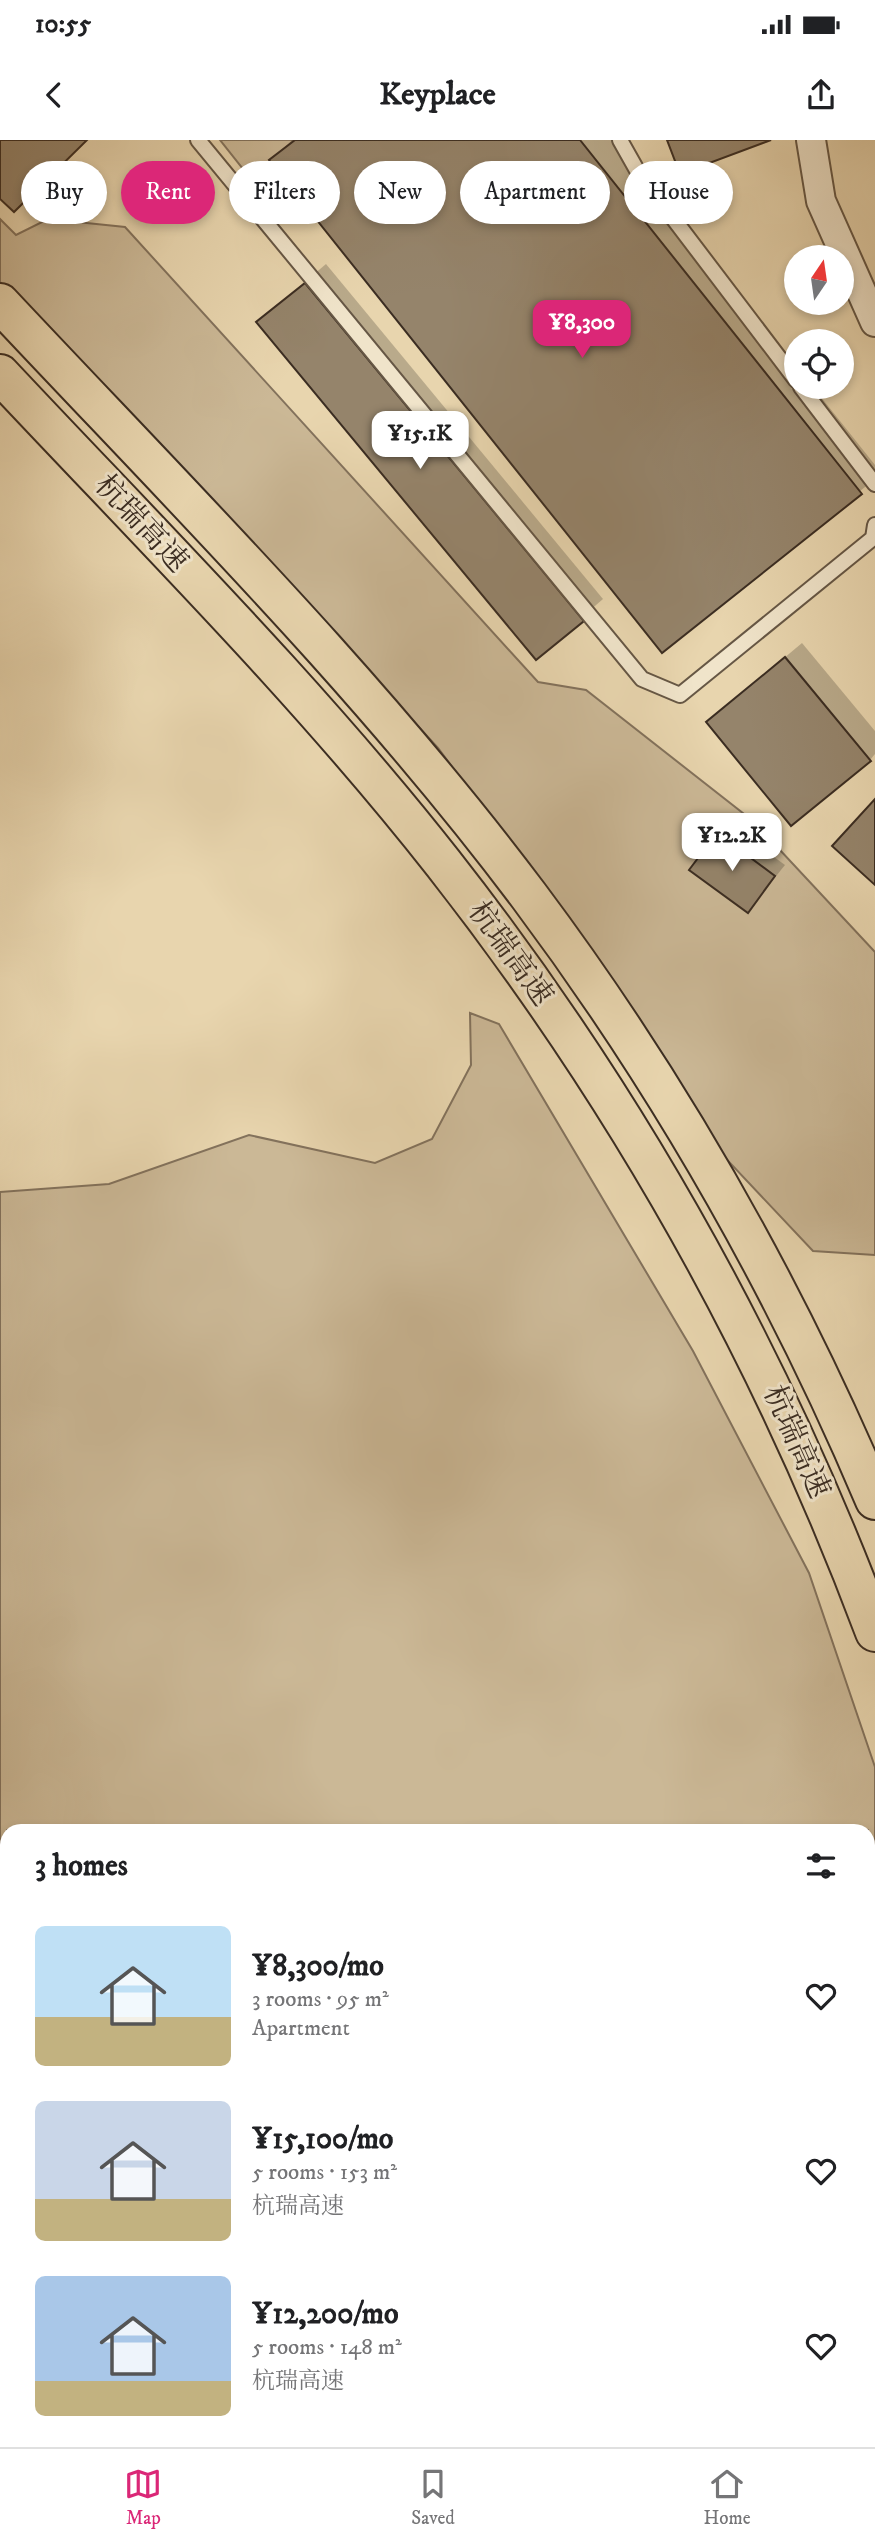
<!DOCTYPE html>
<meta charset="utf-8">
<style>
:root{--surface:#fff;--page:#f6f6f6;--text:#202124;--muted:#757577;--line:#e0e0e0;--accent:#db2777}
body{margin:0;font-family:"IM FELL DW Pica","Noto Serif SC",serif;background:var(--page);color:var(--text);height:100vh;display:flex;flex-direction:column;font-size:26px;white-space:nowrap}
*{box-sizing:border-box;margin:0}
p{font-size:23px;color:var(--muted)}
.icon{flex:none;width:38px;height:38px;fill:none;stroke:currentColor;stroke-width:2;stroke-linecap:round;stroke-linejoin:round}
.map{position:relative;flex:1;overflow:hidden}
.sheet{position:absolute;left:0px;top:1684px;width:875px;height:625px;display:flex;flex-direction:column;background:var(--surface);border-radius:21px 21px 0 0;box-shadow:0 4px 10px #0003}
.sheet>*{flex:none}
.guide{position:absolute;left:21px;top:21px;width:833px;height:63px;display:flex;gap:14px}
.needle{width:46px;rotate:13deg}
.tools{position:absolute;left:784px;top:105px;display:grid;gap:14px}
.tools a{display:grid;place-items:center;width:70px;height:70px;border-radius:50%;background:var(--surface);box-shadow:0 4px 10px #0003;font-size:35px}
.price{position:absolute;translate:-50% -60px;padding:0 16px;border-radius:14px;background:#fff;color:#222;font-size:23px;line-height:46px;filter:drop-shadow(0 2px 4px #0008)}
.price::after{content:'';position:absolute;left:50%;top:42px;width:21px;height:16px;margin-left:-10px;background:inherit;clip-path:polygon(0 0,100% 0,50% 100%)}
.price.active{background:var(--accent);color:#fff}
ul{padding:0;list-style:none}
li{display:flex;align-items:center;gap:21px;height:175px;padding:0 35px}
li span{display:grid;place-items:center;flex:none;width:196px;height:140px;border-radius:10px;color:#555}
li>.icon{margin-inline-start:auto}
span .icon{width:84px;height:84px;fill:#fffc;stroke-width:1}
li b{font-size:30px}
h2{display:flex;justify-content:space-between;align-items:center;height:84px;padding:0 35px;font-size:30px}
.chip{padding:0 24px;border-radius:32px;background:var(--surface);box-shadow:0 4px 10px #0003;font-size:24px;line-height:63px}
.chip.active{background:var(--accent);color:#fff}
.status{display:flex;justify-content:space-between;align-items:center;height:49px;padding:0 35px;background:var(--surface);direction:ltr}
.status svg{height:19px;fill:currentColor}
header{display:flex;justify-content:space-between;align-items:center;height:91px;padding:0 35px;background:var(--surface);font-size:32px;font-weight:700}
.dock{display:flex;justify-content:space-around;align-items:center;height:98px;border-top:2px solid var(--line);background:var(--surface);font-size:19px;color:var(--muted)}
.dock a{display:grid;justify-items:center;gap:4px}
.dock .active{color:var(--accent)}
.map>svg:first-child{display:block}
.green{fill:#cbb896;stroke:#83725c;stroke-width:2}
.shadow{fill:#0003}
.building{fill:#95846b;stroke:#3b2d22;stroke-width:2}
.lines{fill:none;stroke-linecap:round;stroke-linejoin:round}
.lane-casing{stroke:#665745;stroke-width:18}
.street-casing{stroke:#665745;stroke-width:32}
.highway-casing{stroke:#3b2d22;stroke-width:42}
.lane{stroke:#f0e4ca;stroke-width:14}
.street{stroke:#f0e4ca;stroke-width:28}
.highway{stroke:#e8d5ae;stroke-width:38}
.labels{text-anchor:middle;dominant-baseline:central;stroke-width:6;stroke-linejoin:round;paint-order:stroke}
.street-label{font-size:30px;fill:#3b2d22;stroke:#f0e4ca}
</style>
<div class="status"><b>10:55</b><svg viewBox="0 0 49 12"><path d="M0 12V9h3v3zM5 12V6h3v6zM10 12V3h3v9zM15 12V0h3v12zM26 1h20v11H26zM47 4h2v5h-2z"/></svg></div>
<header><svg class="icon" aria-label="back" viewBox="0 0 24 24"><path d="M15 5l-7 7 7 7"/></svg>Keyplace<svg class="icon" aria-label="share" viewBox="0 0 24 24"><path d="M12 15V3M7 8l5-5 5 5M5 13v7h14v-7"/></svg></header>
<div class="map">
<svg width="875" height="2307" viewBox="0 0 875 2307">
<rect width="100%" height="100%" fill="#e8d5ae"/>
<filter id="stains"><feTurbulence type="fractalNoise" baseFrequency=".00286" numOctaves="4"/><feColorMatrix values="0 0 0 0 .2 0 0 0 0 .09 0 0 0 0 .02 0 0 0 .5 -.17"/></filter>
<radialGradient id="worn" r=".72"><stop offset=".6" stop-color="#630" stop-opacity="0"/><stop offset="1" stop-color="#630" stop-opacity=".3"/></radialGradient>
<g class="green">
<polygon points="220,0 367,0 277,72"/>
<polygon points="0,79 16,95 48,79 125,87 538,542 586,550 753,681 875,812 875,1115 813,1111 714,1006 624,857 438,608 308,467 114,269 0,142"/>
<polygon points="470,873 499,884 693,1211 809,1433 875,1627 875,1920 868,1917 868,1690 7,1690 7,1949 0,1957 0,1052 109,1044 249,995 375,1023 432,999 471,925"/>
<polygon points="669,2301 771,2301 771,2307 670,2307"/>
</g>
<g class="shadow">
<polygon points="292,0 616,0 796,226 796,247 813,247 875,325 875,339 662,510 272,20"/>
<polygon points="326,124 603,459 536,517 258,182"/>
<polygon points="802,503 875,591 875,614 870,620 708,582"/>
<polygon points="729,684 785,725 748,771 718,694"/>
<polygon points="875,1914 875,2013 868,2014 868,1915"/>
<polygon points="875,2061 875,2141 868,2143 868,2063"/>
<rect x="868" y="2193" width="7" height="54"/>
<polygon points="55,2301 163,2301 162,2307 55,2307"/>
<polygon points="610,2301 679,2301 680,2307 610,2307"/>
<rect x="777" y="2301" width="43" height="6"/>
</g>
<g class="building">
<polygon points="0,0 87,0 14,72 0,59"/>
<polygon points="295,0 580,0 862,354 662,513 269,20"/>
<polygon points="667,0 771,0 680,34"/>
<polygon points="305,143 584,481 536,520 256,182"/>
<polygon points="785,517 871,621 791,686 706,582"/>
<polygon points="875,659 875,745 832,706"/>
<polygon points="717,693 775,736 748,773 689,730"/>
<polygon points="873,1922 875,1962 868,1964 868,1923"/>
<polygon points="875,1969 875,2014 868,2016 868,1971"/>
<polygon points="875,2072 875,2143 868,2145 868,2074"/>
<rect x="868" y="2204" width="7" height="45"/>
<polygon points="54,2301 151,2301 150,2307 53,2307"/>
<polygon points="608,2301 661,2301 662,2307 609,2307"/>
<polygon points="775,2301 809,2301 809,2307 776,2307"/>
</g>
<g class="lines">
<defs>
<g id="lane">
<polyline points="198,0 642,539 680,555 873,398 875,385"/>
<polyline points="620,0 638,32 796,240"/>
<polyline points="801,247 875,344"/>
</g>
<g id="street">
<polyline points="811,0 821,61 875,182"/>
<polyline points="0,2183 7,2174"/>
<polyline points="394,2301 395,2307"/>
</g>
<g id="highway">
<path d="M0 163C181 356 370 544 529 756 669 943 784 1145 875 1360"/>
<path d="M0 234C150 394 307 550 443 723 626 956 771 1214 875 1492"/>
</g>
</defs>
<use href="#lane" class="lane-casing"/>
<use href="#street" class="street-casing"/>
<use href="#highway" class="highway-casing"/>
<use href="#lane" class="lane"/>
<use href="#street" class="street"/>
<use href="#highway" class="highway"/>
</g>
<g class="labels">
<g class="street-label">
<text transform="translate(141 384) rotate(47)">杭瑞高速</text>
<text transform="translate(510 814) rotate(54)">杭瑞高速</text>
<text transform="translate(796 1302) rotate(66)">杭瑞高速</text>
</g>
</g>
<rect width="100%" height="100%" filter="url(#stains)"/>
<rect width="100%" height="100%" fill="url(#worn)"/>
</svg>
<div class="tools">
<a><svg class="needle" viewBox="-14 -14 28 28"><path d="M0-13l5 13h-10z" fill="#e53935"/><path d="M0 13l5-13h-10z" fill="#757577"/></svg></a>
<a><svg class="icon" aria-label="locate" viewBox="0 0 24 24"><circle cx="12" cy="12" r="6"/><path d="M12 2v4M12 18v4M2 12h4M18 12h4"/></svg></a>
</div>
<b class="price active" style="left:582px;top:220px">¥8,300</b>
<b class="price" style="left:420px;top:331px">¥15.1K</b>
<b class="price" style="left:732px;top:733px">¥12.2K</b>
<div class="guide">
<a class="chip">Buy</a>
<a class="chip active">Rent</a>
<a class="chip">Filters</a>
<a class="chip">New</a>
<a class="chip">Apartment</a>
<a class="chip">House</a>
</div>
<section class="sheet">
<h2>3 homes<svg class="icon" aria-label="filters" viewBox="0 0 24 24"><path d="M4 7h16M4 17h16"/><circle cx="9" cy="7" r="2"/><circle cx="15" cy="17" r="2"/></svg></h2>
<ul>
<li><span style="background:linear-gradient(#bfe0f5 65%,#c2b280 0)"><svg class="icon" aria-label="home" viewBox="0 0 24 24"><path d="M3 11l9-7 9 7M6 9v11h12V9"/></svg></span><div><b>¥8,300/mo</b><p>3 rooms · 95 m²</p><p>Apartment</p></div><svg class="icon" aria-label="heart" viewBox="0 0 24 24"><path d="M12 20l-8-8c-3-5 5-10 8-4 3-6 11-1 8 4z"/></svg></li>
<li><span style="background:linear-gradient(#c9d6e8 70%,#c2b280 0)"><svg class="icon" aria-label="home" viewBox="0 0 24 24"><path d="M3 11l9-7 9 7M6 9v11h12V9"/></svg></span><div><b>¥15,100/mo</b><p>5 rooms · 153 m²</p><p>杭瑞高速</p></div><svg class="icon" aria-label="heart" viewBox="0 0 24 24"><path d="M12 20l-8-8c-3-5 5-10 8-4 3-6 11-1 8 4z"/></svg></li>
<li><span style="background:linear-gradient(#a9c7e8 75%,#c2b280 0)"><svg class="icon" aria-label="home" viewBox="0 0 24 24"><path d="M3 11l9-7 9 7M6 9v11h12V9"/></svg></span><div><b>¥12,200/mo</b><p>5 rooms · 148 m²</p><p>杭瑞高速</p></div><svg class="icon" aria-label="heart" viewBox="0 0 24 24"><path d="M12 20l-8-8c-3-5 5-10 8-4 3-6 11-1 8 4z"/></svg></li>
</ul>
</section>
</div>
<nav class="dock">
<a class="active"><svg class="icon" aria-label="map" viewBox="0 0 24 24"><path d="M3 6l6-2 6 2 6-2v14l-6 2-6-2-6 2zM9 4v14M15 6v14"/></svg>Map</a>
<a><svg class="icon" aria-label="saved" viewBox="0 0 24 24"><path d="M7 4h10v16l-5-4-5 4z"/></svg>Saved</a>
<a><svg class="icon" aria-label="home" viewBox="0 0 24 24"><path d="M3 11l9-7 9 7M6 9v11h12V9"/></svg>Home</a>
</nav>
